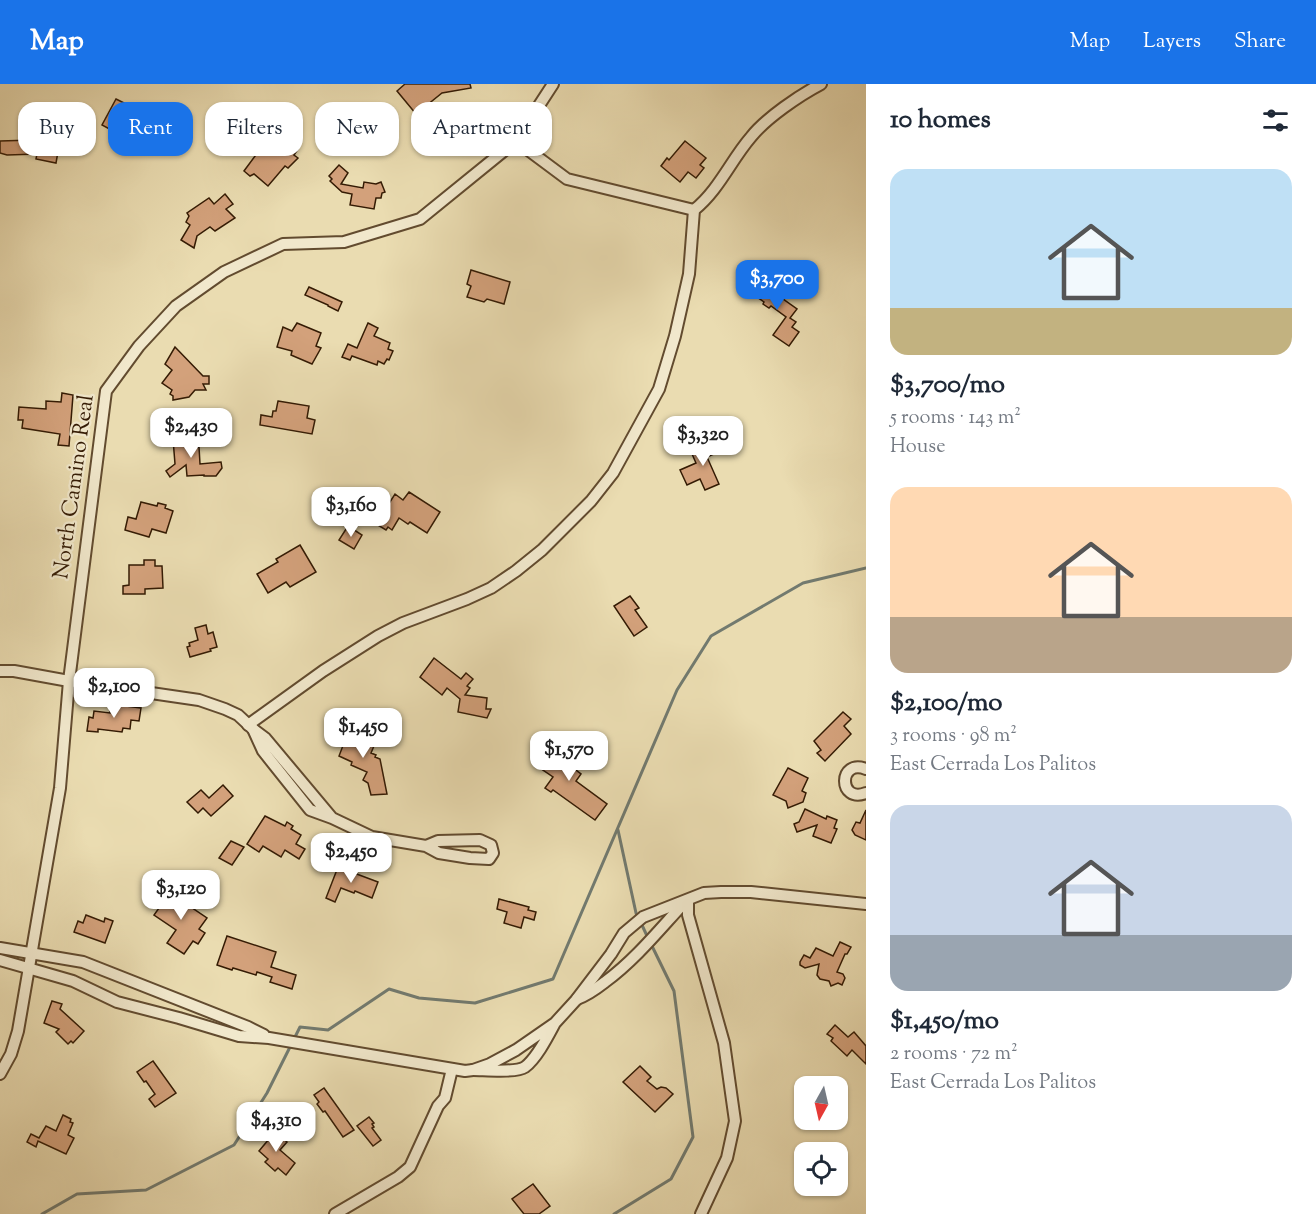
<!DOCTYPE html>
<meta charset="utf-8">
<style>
:root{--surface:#fff;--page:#f6f6f7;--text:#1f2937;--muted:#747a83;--accent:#1a73e8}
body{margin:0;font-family:"Sorts Mill Goudy",serif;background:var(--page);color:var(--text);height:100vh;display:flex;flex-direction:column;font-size:22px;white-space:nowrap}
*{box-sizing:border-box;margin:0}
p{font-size:20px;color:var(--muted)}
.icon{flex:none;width:33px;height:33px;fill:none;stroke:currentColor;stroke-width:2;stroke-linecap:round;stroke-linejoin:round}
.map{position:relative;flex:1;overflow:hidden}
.sheet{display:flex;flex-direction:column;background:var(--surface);width:450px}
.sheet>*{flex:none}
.top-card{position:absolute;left:18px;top:18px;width:570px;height:54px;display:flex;gap:12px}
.needle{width:39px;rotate:188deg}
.fabs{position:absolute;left:794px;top:992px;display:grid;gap:12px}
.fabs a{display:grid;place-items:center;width:54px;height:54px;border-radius:12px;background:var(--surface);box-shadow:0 2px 4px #0004;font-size:30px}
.price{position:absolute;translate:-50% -51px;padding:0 14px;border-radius:12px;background:#fff;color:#222;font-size:20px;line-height:39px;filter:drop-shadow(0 2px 3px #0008)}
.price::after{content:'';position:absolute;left:50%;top:36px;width:18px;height:14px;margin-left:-9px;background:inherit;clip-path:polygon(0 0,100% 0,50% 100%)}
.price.selected{background:var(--accent);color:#fff}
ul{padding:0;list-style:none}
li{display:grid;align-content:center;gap:12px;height:318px;padding:0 24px}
li span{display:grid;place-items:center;height:186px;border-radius:18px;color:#555}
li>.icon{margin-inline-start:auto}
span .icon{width:108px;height:108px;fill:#fffc;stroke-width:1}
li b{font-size:26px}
h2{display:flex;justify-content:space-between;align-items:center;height:72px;padding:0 24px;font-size:26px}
.chip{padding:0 21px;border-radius:18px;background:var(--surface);box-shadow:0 2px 4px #0004;font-size:21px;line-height:54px}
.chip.selected{background:var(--accent);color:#fff}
header{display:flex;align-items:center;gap:36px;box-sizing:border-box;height:84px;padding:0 30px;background:var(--accent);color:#fff}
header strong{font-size:28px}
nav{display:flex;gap:33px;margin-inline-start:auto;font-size:21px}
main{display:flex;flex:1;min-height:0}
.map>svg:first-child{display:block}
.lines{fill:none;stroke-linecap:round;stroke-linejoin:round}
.stream{stroke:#727a6f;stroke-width:3}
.building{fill:#d3a17b;stroke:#341b04;stroke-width:1.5}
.minor-casing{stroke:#624b2f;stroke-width:14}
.minor{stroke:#f1e8cc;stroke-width:10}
.labels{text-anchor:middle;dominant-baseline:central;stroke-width:4.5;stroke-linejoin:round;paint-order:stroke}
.street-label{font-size:22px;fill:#341b04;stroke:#f1e8cc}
</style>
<header>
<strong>Map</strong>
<nav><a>Map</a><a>Layers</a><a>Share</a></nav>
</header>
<main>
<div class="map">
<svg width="866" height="1130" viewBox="0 0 866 1130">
<rect width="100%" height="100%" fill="#eadcb1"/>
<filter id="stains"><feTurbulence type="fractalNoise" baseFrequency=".00333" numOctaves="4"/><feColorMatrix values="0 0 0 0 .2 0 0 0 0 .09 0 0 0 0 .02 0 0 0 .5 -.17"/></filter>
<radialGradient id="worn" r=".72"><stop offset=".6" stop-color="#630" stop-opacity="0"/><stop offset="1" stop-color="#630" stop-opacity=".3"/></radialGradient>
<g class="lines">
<g class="stream">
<polyline points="618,746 636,829 638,833"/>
<polyline points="641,839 648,854"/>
<polyline points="42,1130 77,1110 146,1106 234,1061 267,1009 300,943 328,946 389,905 419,914 475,919 553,895 677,606 711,552 803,499 866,484"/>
<polyline points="614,1130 671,1095 693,1053 674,907 651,860"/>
</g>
</g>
<g class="building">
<polygon points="405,0 470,0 471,4 442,9 416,30 397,7"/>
<polygon points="116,15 124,19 123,22 134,29 130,36 132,37 124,53 102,41"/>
<polygon points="281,51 298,65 294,71 298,74 288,84 285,82 268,102 254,90 250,92 244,87 264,60 270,64"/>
<polygon points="32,56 32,57 59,62 56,79 36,75 37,70 7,71 0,69 0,57"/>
<polygon points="685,57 706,74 700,81 704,84 696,94 688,88 680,98 661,82 667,74 669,76"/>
<polygon points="339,81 348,89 341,100 363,104 364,98 376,100 381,98 385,108 382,109 381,114 376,114 374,125 350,121 352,110 342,108 330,97 332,95 329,92"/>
<polygon points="225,110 233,120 226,125 235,134 215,147 210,143 197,152 194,164 181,156 190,141 186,138 189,132 187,129 209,114 214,120"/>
<polygon points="471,186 510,198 504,220 487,215 484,218 467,213 471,202 467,200"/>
<polygon points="759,195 762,200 797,225 790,234 796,238 792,243 799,248 789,262 773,251 786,233 771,222 769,224 763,220 764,218 751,209 747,201"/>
<polygon points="309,203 342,218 338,227 328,222 328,221 305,211"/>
<polygon points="297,239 321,249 316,262 321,264 312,280 291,271 292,267 277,263 283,243 292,247"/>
<polygon points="368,239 378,244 374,252 390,259 388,265 393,267 389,276 387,275 384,280 378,277 377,281 352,272 350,276 342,273 348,260 357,264"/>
<polygon points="175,263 203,292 209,292 209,300 203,300 206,306 195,306 189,313 173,316 173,312 170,310 172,306 162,299 172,286 165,280"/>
<polygon points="62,309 73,311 69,362 58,361 60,350 22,344 23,336 18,336 19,323 46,325 46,317 61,318"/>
<polygon points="278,317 309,322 307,334 315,336 312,350 260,341 261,331 272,333 273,327 276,327"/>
<polygon points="186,346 188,365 199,363 200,380 221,378 222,384 216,392 204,392 204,391 187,392 186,381 170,393 166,387 175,380 173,355 177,355 177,347"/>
<polygon points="721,357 725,365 707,373 719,400 705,406 700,395 687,401 680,386 696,379 692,370"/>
<polygon points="409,408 440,428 427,449 410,438 408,440 399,434 392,446 388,443 386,446 376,440 395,410 403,416"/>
<polygon points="141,418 157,422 158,419 166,421 165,424 173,427 166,449 152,445 149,453 125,446 128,433 136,435"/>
<polygon points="348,442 362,451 354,465 339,456"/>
<polygon points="300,461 316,488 290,503 286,498 268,509 257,490 278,478 276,475"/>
<polygon points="144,476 155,476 155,482 162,482 163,504 145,505 145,510 123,510 123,502 129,501 129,481 144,481"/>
<polygon points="630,512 639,524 635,526 647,543 634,552 614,522"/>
<polygon points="206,541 208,550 213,548 217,563 210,565 211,567 190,573 187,563 190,562 189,559 198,556 195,544"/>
<polygon points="434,574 461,595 466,589 473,595 467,602 470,604 465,611 487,614 486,625 491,625 487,634 458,628 460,615 447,604 442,611 420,593"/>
<polygon points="118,621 141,624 139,637 131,636 130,645 123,644 122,648 98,645 98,648 87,647 89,633 93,634 94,627 110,629 110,626 117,627"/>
<polygon points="843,628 851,635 844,642 851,650 825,677 817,669 821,666 814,657"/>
<polygon points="344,641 366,652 363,657 374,662 371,669 376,671 375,673 380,675 387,710 371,711 368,699 363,696 367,688 351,681 352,678 339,672 344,659 339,657 342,650 340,648"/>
<polygon points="557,655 567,662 559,673 581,690 576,697 607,720 595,736 553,706 551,708 545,704 553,693 537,682"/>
<polygon points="788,684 808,694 802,707 806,709 803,718 788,724 786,717 773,711"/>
<polygon points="223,701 233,712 211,732 203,724 198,729 187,718 201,706 209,714"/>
<polygon points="805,725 826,735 827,732 837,736 834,744 837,745 831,759 813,752 817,741 797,748 794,740 799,738"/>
<polygon points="866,726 866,756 855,751 852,746 856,738 860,739"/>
<polygon points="265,732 285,742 287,738 293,742 291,745 301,751 296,760 305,765 299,775 285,766 281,773 263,762 259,768 247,760"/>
<polygon points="231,757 244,763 232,781 219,774"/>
<polygon points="338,783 378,798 372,814 355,807 354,809 341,804 335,818 326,814"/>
<polygon points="174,803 189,814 185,819 207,834 199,845 205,849 198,860 193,857 184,870 167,859 176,846 154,831"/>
<polygon points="499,815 529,823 528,826 536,828 534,836 524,833 521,844 504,839 507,828 497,825"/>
<polygon points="86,831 104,838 105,834 113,837 105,859 74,848 78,837 83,839"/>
<polygon points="227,852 276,868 271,883 296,891 292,905 270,898 272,893 257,888 256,891 233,884 232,886 217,881"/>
<polygon points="840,858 851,863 847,870 845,870 837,888 843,890 845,894 842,901 838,899 831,902 829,897 820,895 817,891 819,880 805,884 800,881 800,878 804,871 810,874 816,864 833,872"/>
<polygon points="52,917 62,920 60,925 84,947 73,959 71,957 68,960 56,948 59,945 44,939"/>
<polygon points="835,941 848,953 854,948 866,962 866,980 852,966 847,972 831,957 833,954 827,950"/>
<polygon points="153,977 176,1009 155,1023 149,1015 155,1010 146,997 144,998 137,988"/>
<polygon points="640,982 651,993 647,997 657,1005 661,1003 666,1004 673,1010 655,1028 623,998"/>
<polygon points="324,1004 354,1046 343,1053 325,1027 323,1028 317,1020 319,1018 314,1011"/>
<polygon points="63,1031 71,1035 70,1038 73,1039 68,1051 74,1054 66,1070 38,1057 36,1063 27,1058 31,1050 39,1054 46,1042 56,1047"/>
<polygon points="369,1033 374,1039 372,1040 374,1043 372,1044 381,1056 373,1062 357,1042"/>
<polygon points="271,1044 287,1058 280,1066 295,1079 286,1091 278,1084 275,1087 265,1078 268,1075 259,1067 269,1055 265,1051"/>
<polygon points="533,1100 550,1122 539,1130 524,1130 512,1115"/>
</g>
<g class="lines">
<defs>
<g id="minor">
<polyline points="516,57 567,95 694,126"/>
<polyline points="0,587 14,587 69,597 199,616 225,625 238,631 253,645"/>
<path d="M248 641 323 587 378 552 403 539 467 515 491 504 516 487 542 466 591 417 613 389 659 305 675 252 689 190 694 126C719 106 731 76 751 53 766 34 800 11 821 0"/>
<path d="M866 685C838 674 838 720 866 709"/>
<polyline points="332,734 265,654 253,645 263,667 310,726 332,734 372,753 426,762 439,769 470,774 489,775 493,769 491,761 480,756 438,757 426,762"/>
<polyline points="688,816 688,831 724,959 735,1037 727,1074 701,1130"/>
<polyline points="0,864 83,878 248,943 264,951"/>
<polyline points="0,876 73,897 117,918 179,934 239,952 269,954 465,987 473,986"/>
<path d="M577 915C588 911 596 905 605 898 636 875 659 846 685 818"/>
<path d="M555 939C548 952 537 974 525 983 516 989 485 986 473 986L490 980 516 966 555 939 576 916 611 870 624 849 643 833 704 809 721 808H751L866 820"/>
<polyline points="0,990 11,970 18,947 60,704 69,597 106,307 139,262 176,222 224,188 283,160 344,158 420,135 516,57 553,0"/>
<polyline points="335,1130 398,1093 410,1083 438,1022 445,1014 452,985"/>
</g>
</defs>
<use href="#minor" class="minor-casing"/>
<use href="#minor" class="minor"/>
</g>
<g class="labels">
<g class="street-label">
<text transform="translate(75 403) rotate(-82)">North Camino Real</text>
</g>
</g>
<rect width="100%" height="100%" filter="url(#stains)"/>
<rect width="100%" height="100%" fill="url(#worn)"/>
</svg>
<div class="fabs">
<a><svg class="needle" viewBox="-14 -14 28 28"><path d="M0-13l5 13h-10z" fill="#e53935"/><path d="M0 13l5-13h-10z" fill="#747a83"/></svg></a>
<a><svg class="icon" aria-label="locate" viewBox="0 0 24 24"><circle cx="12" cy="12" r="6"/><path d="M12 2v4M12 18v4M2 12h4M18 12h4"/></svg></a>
</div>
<b class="price selected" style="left:777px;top:227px">$3,700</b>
<b class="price" style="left:191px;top:375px">$2,430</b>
<b class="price" style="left:703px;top:383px">$3,320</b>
<b class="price" style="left:351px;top:454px">$3,160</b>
<b class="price" style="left:114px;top:635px">$2,100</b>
<b class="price" style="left:363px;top:675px">$1,450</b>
<b class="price" style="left:569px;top:698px">$1,570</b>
<b class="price" style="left:351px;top:800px">$2,450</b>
<b class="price" style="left:181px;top:837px">$3,120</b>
<b class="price" style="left:276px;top:1069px">$4,310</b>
<div class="top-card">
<a class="chip">Buy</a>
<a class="chip selected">Rent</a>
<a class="chip">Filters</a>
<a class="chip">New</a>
<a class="chip">Apartment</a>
</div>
</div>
<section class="sheet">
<h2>10 homes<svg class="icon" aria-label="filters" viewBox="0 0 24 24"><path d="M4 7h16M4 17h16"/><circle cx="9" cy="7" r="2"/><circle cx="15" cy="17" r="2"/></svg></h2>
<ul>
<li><span style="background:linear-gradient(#bfe0f5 75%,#c2b280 0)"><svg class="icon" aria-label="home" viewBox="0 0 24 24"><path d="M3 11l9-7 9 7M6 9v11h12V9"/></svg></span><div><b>$3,700/mo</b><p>5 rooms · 143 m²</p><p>House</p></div></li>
<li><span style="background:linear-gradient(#ffd9b3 70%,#b9a48a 0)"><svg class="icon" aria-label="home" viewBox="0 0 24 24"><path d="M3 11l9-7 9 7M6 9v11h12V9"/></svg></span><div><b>$2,100/mo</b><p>3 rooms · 98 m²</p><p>East Cerrada Los Palitos</p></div></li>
<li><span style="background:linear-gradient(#c9d6e8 70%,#9aa5b1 0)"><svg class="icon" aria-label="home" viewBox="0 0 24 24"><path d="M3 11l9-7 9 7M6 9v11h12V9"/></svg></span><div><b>$1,450/mo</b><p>2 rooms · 72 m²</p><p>East Cerrada Los Palitos</p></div></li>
</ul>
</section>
</main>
